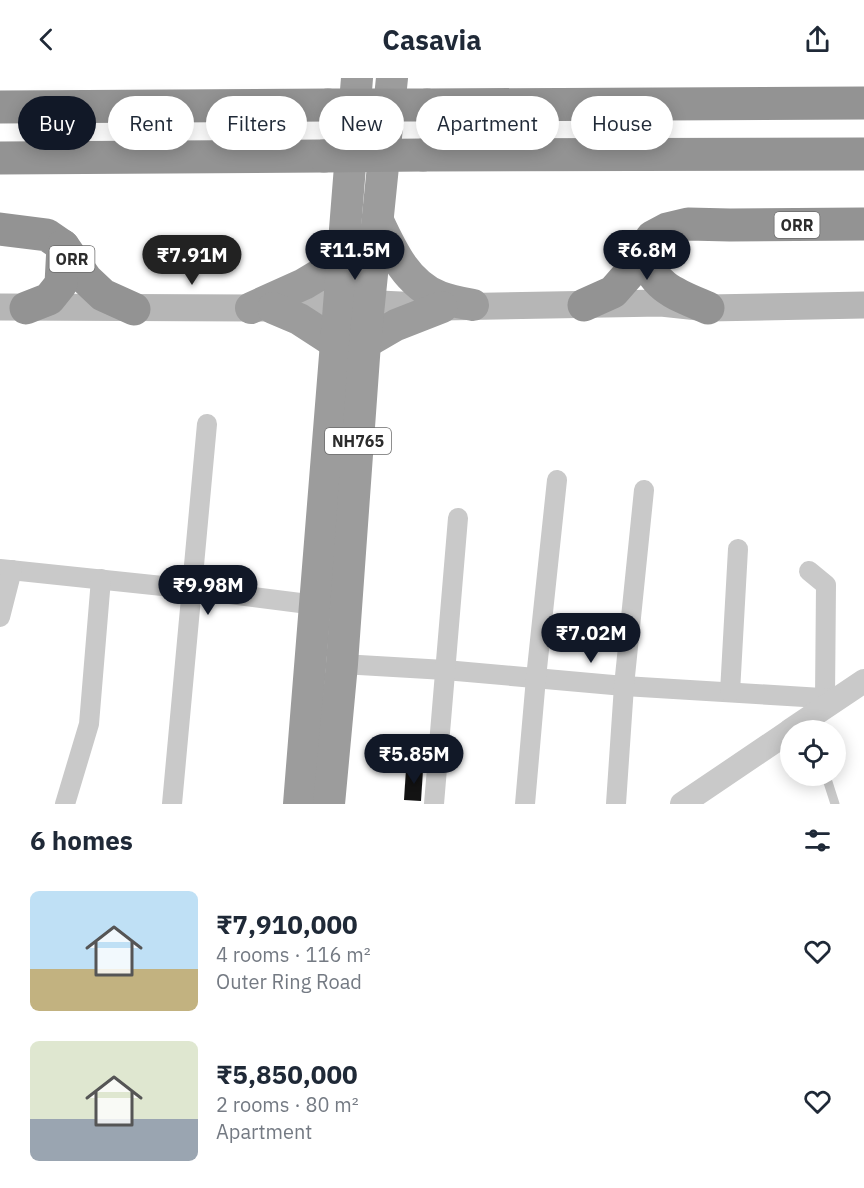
<!DOCTYPE html>
<meta charset="utf-8">
<style>
:root{--surface:#fff;--page:#f6f6f7;--text:#1f2937;--muted:#747a83;--accent:#111827}
body{margin:0;font-family:"IBM Plex Sans",sans-serif;background:var(--page);color:var(--text);height:100vh;display:flex;flex-direction:column;font-size:22px;white-space:nowrap}
*{box-sizing:border-box;margin:0}
p{font-size:20px;color:var(--muted)}
.icon{flex:none;width:33px;height:33px;fill:none;stroke:currentColor;stroke-width:2;stroke-linecap:round;stroke-linejoin:round}
.map{position:relative;height:726px;overflow:hidden}
.side{display:flex;flex-direction:column;background:var(--surface);flex:1}
.side>*{flex:none}
.hud{position:absolute;left:18px;top:18px;width:828px;height:54px;display:flex;gap:12px}
.tools{position:absolute;left:780px;top:642px;display:grid;gap:12px}
.tools a{display:grid;place-items:center;width:66px;height:66px;border-radius:50%;background:var(--surface);box-shadow:0 3px 15px #0003;font-size:30px}
.price{position:absolute;translate:-50% -51px;padding:0 14px;border-radius:21px;background:var(--accent);color:#fff;font-size:20px;line-height:39px;filter:drop-shadow(0 2px 3px #0008)}
.price::after{content:'';position:absolute;left:50%;top:36px;width:18px;height:14px;margin-left:-9px;background:inherit;clip-path:polygon(0 0,100% 0,50% 100%)}
.price.on{background:#222;color:#fff}
ul{padding:0;list-style:none}
li{display:flex;align-items:center;gap:18px;height:150px;padding:0 30px}
li span{display:grid;place-items:center;flex:none;width:168px;height:120px;border-radius:9px;color:#555}
li>.icon{margin-inline-start:auto}
span .icon{width:72px;height:72px;fill:#fffc;stroke-width:1}
li b{font-size:26px}
h2{display:flex;justify-content:space-between;align-items:center;height:72px;padding:0 30px;font-size:26px}
.pill{padding:0 21px;border-radius:27px;background:var(--surface);box-shadow:0 3px 15px #0003;font-size:21px;line-height:54px}
.pill.on{background:var(--accent);color:#fff}
header{display:flex;justify-content:space-between;align-items:center;height:78px;padding:0 30px;background:var(--surface);font-size:27px;font-weight:800}
.map>svg:first-child{display:block}
.building{fill:#131313}
.lines{fill:none;stroke-linecap:round;stroke-linejoin:round}
.service{stroke:#c9c9c9;stroke-width:9}
.minor{stroke:#c9c9c9;stroke-width:20}
.tertiary{stroke:#c9c9c9;stroke-width:24}
.secondary{stroke:#b6b6b6;stroke-width:27}
.trunk{stroke:#9c9c9c;stroke-width:32}
.motorway{stroke:#939393;stroke-width:33}
.motorway-bridge{stroke:#939393;stroke-width:33}
.labels{text-anchor:middle;dominant-baseline:central;stroke-width:6;stroke-linejoin:round;paint-order:stroke}
.shield{fill:#fff;stroke:#6b6b6b;stroke-width:1.5}
.shield-label{font-size:16px;font-weight:bold;fill:#2c2c2c}
</style>
<header><svg class="icon" aria-label="back" viewBox="0 0 24 24"><path d="M15 5l-7 7 7 7"/></svg>Casavia<svg class="icon" aria-label="share" viewBox="0 0 24 24"><path d="M12 15V3M7 8l5-5 5 5M5 13v7h14v-7"/></svg></header>
<div class="map">
<svg width="864" height="726" viewBox="0 0 864 726">
<rect width="100%" height="100%" fill="#fff"/>
<polygon class="building" points="406,691 423,692 421,723 404,722"/>
<g class="lines">
<polyline class="service" points="826,698 835,726"/>
<g class="minor">
<polyline points="0,491 191,511 316,527"/>
<polyline points="809,493 826,507 825,620"/>
<polyline points="0,539 12,492"/>
<polyline points="342,586 445,592 624,608 838,621"/>
<polyline points="730,614 738,471"/>
<polyline points="65,726 89,646 101,501"/>
<polyline points="172,726 207,346"/>
<polyline points="434,726 458,440"/>
<polyline points="525,726 536,600 557,402"/>
<polyline points="616,726 624,608 644,412"/>
</g>
<g class="tertiary">
<polyline points="791,652 864,603"/>
<polyline points="682,726 790,653"/>
</g>
<polyline class="secondary" points="0,229 273,230 338,224 442,229 661,225 708,230 864,227"/>
<g class="trunk">
<path d="M378 143C392 173 407 206 440 219 450 223 462 225 473 227"/>
<polyline points="251,230 304,206 334,188 344,164"/>
<polyline points="273,230 299,241 336,265"/>
<polyline points="365,265 396,247 442,229"/>
<polyline points="299,726 336,265 357,0"/>
<polyline points="329,726 342,586 365,265 392,0"/>
</g>
<g class="motorway">
<polyline points="427,27 864,25"/>
<polyline points="0,29 328,27"/>
<polyline points="423,77 864,76"/>
<polyline points="0,80 324,78"/>
<polyline points="0,151 47,157 63,168 86,201 103,217 134,231"/>
<path d="M644 173C651 209 677 217 708 230"/>
<polyline points="584,227 613,214 634,190 652,159 667,151 688,146 730,147 864,146"/>
<polyline points="26,230 49,221 61,206 63,168"/>
</g>
<g class="motorway-bridge">
<polyline points="328,27 427,27"/>
<polyline points="324,78 423,77"/>
</g>
</g>
<g class="labels">
<g class="shield">
<rect x="774.5" y="134" width="45" height="26" rx="4.5"/>
<rect x="49.5" y="168" width="45" height="26" rx="4.5"/>
<rect x="325" y="350" width="66" height="26" rx="4.5"/>
</g>
<g class="shield-label">
<text x="797" y="147">ORR</text>
<text x="72" y="181">ORR</text>
<text x="358" y="363">NH765</text>
</g>
</g>
</svg>
<div class="tools">
<a><svg class="icon" aria-label="locate" viewBox="0 0 24 24"><circle cx="12" cy="12" r="6"/><path d="M12 2v4M12 18v4M2 12h4M18 12h4"/></svg></a>
</div>
<b class="price" style="left:355px;top:203px">₹11.5M</b>
<b class="price" style="left:647px;top:203px">₹6.8M</b>
<b class="price on" style="left:192px;top:208px">₹7.91M</b>
<b class="price" style="left:208px;top:538px">₹9.98M</b>
<b class="price" style="left:591px;top:586px">₹7.02M</b>
<b class="price" style="left:414px;top:707px">₹5.85M</b>
<div class="hud">
<a class="pill on">Buy</a>
<a class="pill">Rent</a>
<a class="pill">Filters</a>
<a class="pill">New</a>
<a class="pill">Apartment</a>
<a class="pill">House</a>
</div>
</div>
<section class="side">
<h2>6 homes<svg class="icon" aria-label="filters" viewBox="0 0 24 24"><path d="M4 7h16M4 17h16"/><circle cx="9" cy="7" r="2"/><circle cx="15" cy="17" r="2"/></svg></h2>
<ul>
<li><span style="background:linear-gradient(#bfe0f5 65%,#c2b280 0)"><svg class="icon" aria-label="home" viewBox="0 0 24 24"><path d="M3 11l9-7 9 7M6 9v11h12V9"/></svg></span><div><b>₹7,910,000</b><p>4 rooms · 116 m²</p><p>Outer Ring Road</p></div><svg class="icon" aria-label="heart" viewBox="0 0 24 24"><path d="M12 20l-8-8c-3-5 5-10 8-4 3-6 11-1 8 4z"/></svg></li>
<li><span style="background:linear-gradient(#dfe7d0 65%,#9aa5b1 0)"><svg class="icon" aria-label="home" viewBox="0 0 24 24"><path d="M3 11l9-7 9 7M6 9v11h12V9"/></svg></span><div><b>₹5,850,000</b><p>2 rooms · 80 m²</p><p>Apartment</p></div><svg class="icon" aria-label="heart" viewBox="0 0 24 24"><path d="M12 20l-8-8c-3-5 5-10 8-4 3-6 11-1 8 4z"/></svg></li>
</ul>
</section>
